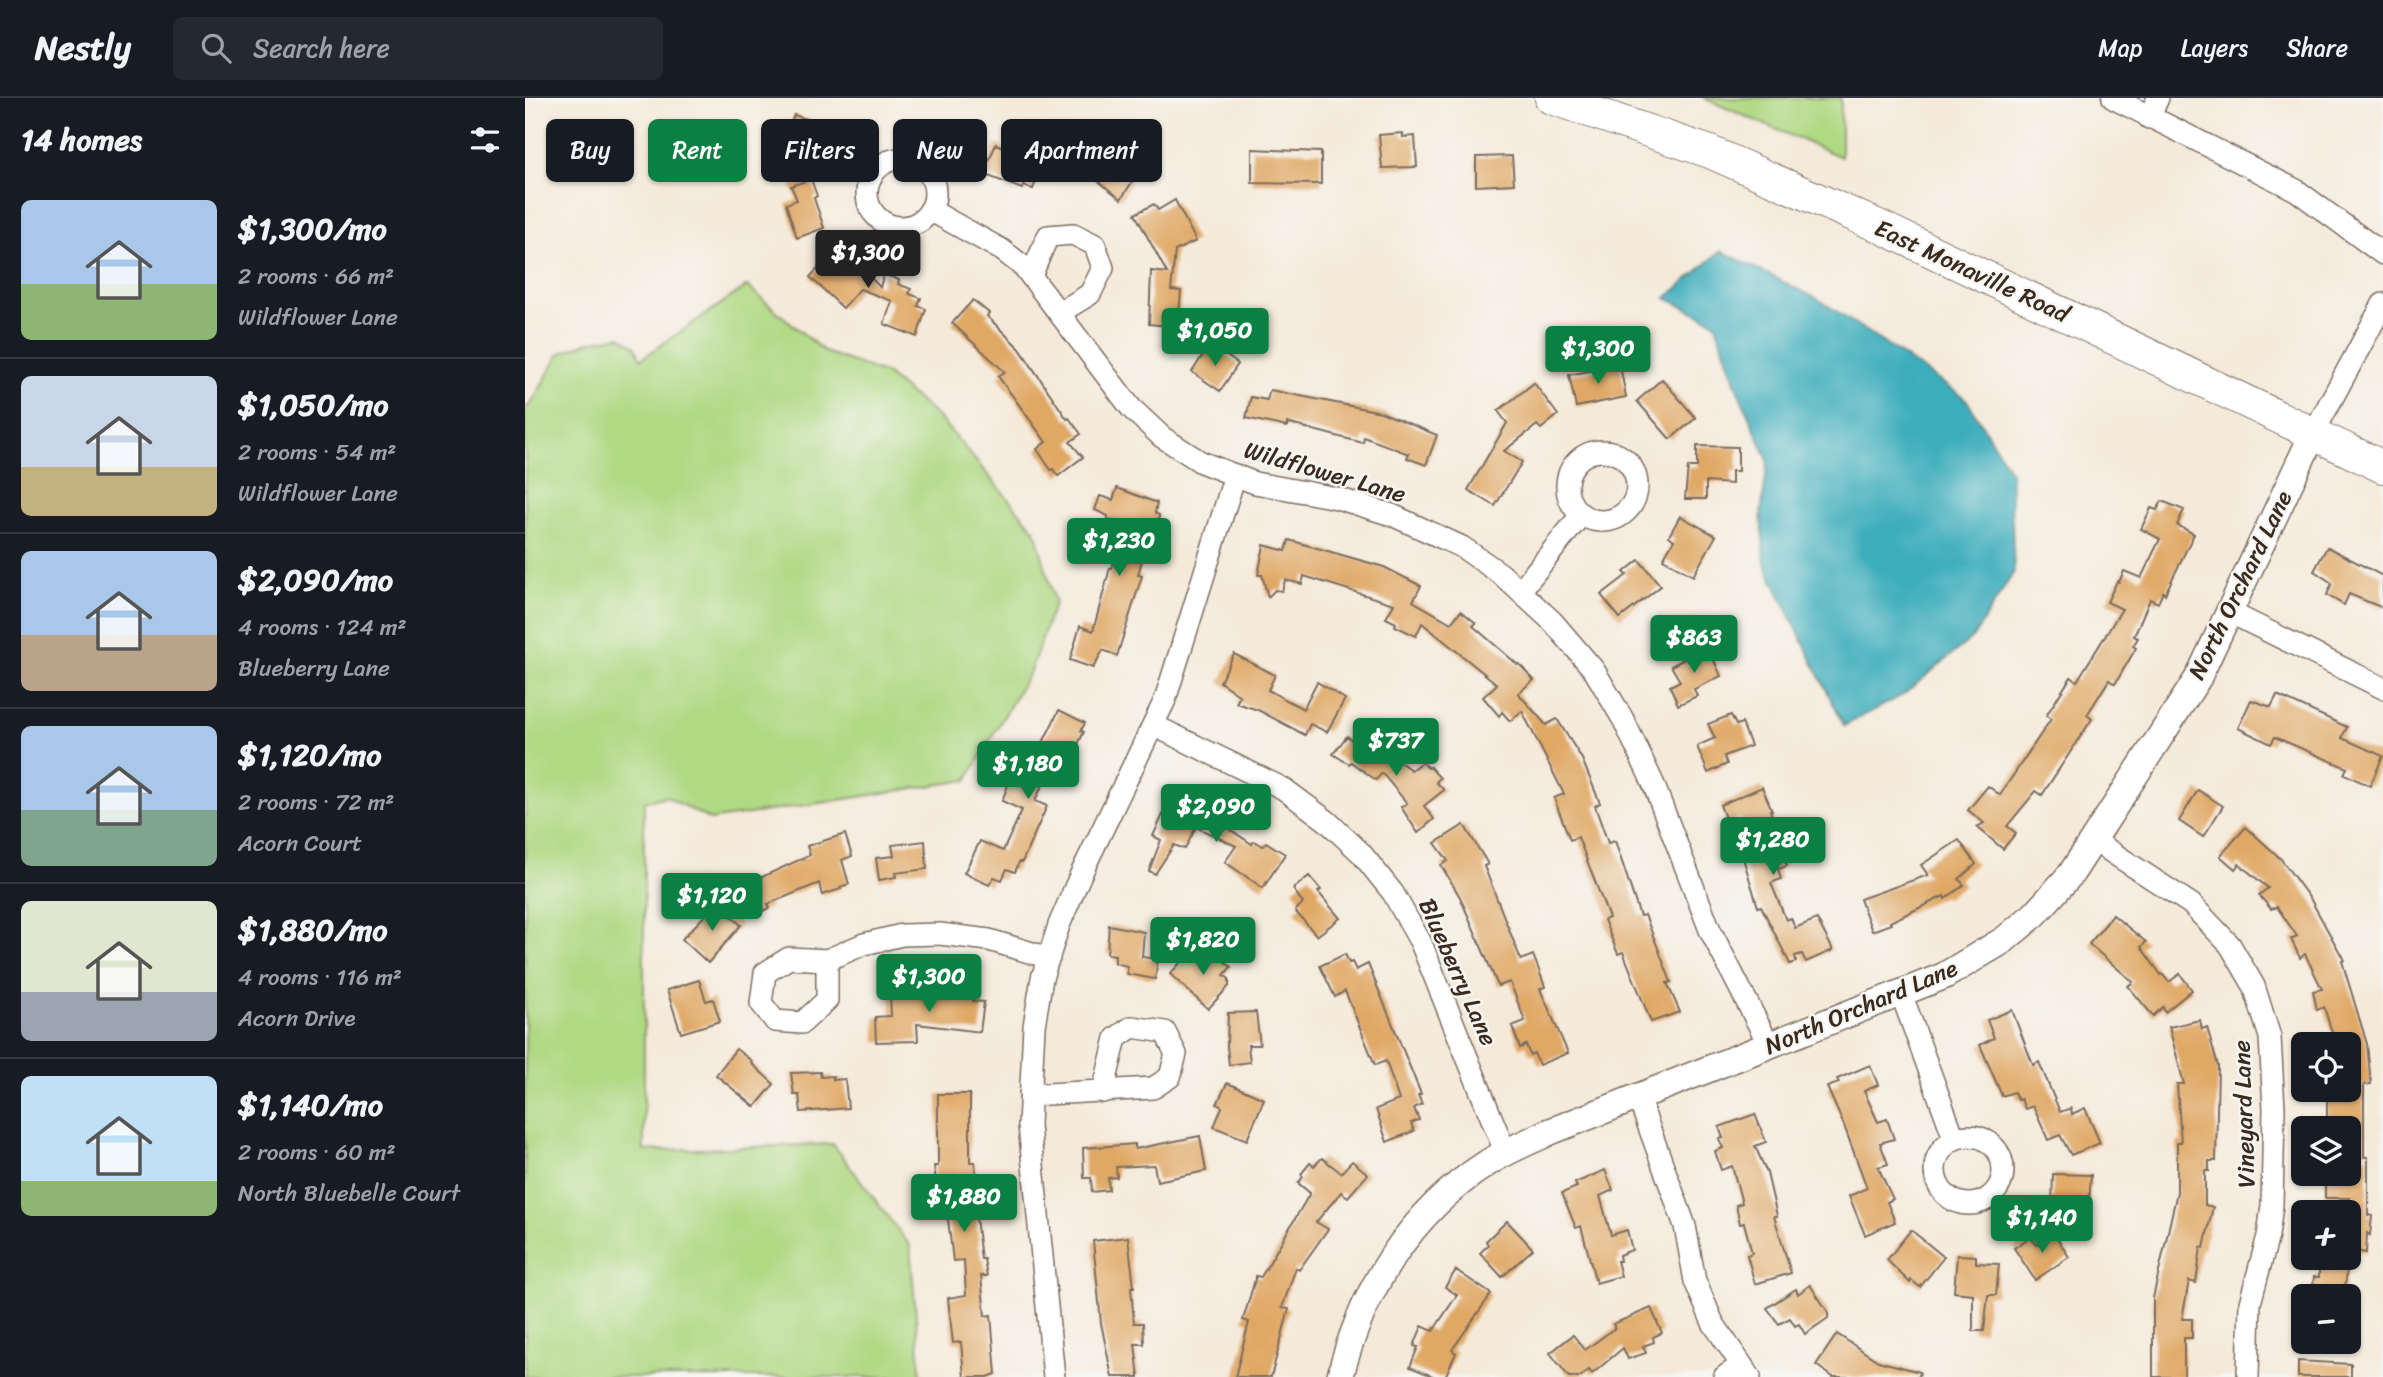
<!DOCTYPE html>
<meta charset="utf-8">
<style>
:root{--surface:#171b24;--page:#242831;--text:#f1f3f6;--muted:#9ea1a6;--line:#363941;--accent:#0b8043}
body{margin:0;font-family:Sriracha,sans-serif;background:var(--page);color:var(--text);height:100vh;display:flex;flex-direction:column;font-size:26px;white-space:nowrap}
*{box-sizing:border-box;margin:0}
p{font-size:23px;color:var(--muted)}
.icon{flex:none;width:38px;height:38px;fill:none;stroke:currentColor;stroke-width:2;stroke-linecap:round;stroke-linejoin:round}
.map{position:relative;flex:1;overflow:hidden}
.drawer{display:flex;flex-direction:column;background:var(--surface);width:525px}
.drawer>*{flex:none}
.hud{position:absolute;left:21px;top:21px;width:665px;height:63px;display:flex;gap:14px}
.fabs{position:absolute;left:1766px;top:934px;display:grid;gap:14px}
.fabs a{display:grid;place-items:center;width:70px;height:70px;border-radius:10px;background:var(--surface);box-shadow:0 2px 5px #0004;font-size:35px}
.price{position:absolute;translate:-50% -60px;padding:0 16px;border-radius:7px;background:var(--accent);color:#fff;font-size:23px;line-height:46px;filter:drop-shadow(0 2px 4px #0008)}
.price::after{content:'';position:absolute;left:50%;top:42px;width:21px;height:16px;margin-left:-10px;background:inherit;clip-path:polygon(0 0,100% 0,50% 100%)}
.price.selected{background:#222;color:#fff}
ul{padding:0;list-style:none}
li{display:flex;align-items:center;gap:21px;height:175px;padding:0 21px}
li+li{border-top:2px solid var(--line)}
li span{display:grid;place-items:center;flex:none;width:196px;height:140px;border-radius:10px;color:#555}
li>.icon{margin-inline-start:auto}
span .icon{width:84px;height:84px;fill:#fffc;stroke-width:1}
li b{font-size:30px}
h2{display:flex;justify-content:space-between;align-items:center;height:84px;padding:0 21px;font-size:30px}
.tag{padding:0 24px;border-radius:10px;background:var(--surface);box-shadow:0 2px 5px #0004;font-size:24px;line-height:63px}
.tag.selected{background:var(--accent);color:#fff}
header{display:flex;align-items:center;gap:42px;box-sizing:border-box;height:98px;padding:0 35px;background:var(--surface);border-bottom:2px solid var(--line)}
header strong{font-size:33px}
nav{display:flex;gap:38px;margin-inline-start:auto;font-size:24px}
.search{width:490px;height:63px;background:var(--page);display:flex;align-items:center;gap:18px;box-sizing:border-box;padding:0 24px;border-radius:10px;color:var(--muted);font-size:26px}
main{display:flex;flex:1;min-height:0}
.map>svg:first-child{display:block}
.green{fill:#b0d984;stroke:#768251;stroke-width:2}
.water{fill:#3eadbc;stroke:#3c6c6d;stroke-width:2}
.building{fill:#e0a865}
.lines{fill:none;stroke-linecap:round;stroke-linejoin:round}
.minor-casing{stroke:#7c6d60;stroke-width:24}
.tertiary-casing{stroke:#7c6d60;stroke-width:29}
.secondary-casing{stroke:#7c6d60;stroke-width:34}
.minor{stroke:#fff;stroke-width:21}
.tertiary{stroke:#fff;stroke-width:26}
.secondary{stroke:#fff;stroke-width:32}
.labels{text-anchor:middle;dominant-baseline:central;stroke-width:5;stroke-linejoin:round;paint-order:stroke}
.street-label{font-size:24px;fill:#3b2a1e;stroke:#f6f6f2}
</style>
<header>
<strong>Nestly</strong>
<div class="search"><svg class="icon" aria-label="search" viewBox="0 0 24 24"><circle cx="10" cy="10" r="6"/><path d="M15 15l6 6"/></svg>Search here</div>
<nav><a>Map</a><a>Layers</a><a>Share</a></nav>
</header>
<main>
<section class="drawer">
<h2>14 homes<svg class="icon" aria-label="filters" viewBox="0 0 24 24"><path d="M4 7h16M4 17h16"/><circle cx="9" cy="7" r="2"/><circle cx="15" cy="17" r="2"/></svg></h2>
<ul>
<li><span style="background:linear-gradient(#a9c7e8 60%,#8fb573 0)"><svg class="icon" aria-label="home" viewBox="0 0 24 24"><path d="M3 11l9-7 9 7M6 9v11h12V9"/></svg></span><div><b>$1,300/mo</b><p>2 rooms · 66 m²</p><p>Wildflower Lane</p></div></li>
<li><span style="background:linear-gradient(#c9d6e8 65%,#c2b280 0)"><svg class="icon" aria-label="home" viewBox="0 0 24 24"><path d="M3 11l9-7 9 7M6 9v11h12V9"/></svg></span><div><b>$1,050/mo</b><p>2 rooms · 54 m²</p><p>Wildflower Lane</p></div></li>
<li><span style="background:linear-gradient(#a9c7e8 60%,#b9a48a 0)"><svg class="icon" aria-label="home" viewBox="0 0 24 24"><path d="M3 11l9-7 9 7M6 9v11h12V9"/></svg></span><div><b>$2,090/mo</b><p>4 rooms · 124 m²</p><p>Blueberry Lane</p></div></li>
<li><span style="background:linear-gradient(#a9c7e8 60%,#7fa58c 0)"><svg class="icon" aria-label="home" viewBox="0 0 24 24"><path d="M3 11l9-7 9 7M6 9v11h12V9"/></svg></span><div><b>$1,120/mo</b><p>2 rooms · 72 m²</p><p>Acorn Court</p></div></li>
<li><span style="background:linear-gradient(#dfe7d0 65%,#9aa5b1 0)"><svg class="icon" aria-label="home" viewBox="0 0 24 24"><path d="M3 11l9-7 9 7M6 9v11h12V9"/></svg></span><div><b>$1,880/mo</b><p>4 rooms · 116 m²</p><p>Acorn Drive</p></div></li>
<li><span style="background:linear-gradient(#bfe0f5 75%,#8fb573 0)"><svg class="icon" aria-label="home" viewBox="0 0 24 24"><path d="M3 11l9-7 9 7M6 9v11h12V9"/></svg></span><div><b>$1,140/mo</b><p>2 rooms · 60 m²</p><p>North Bluebelle Court</p></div></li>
</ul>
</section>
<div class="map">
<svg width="1858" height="1279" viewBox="0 0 1858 1279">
<rect width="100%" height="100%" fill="#f6f6f2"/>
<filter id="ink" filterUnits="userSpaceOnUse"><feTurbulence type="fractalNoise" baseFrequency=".0143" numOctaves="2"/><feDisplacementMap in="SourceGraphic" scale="14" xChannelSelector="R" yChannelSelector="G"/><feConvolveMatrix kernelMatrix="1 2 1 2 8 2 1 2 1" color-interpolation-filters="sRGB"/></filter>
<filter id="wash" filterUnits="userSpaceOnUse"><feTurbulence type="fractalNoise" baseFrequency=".00686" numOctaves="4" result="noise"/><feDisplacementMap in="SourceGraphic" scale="28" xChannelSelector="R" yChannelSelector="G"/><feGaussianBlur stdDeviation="1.57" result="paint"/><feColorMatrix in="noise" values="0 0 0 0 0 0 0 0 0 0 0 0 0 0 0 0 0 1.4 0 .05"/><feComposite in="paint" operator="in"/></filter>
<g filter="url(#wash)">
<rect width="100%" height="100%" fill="#f5eada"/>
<g class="green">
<polygon points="1178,0 1316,0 1316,59"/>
<polygon points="222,188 300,254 361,276 414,320 510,432 530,504 505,573 442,682 185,722 141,698 119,704 119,1053 308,1046 385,1148 396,1279 0,1279 0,310 6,306 34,256 64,244 95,238 110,248 116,261"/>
</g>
<polygon class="water" points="1196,153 1295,202 1441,301 1485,373 1489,474 1448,539 1378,597 1319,628 1240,466 1236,417 1243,362 1213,293 1190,224 1141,200"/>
<g id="blocks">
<g class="building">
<polygon points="269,17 315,32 307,52 290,46 285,61 260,51 264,41 260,39"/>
<polygon points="579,32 598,44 596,46 607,54 594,74 607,84 596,101 572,82 576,76 559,65"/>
<polygon points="878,35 878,39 890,38 892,69 857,70 854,37"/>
<polygon points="471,46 518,65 508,91 498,88 497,91 458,76"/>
<polygon points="727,51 796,54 796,86 727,85"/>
<polygon points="987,58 989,86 951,88 951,59"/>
<polygon points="286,81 292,98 289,100 299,130 272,140 261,106 272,102 266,88"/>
<polygon points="650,102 671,143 650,153 646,192 656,193 653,229 624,226 626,173 642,175 610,116 629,106 633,112"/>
<polygon points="310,144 355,189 359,176 374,182 373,186 386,191 384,196 396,200 393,208 401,211 392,239 359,226 367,203 335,191 318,210 285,179 300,163 295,159"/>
<polygon points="448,202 464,215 462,218 495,251 542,321 544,320 556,336 545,344 558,359 533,378 528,371 526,372 512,351 521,344 473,278 480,274 427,225"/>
<polygon points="683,249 692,251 713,266 695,293 667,274"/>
<polygon points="1095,267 1101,299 1051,309 1044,277"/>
<polygon points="1137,281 1171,320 1145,341 1112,303"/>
<polygon points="1009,285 1033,317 1016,331 1012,327 979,353 997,364 970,408 943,392 982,325 973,313"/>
<polygon points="745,292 856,314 912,337 901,367 882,360 884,356 839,339 838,345 762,325 762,329 721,320 726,299 742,302"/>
<polygon points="1172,348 1213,349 1213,373 1207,373 1207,386 1181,384 1181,401 1160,401 1163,369 1172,369"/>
<polygon points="592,390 632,405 630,415 634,417 633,427 628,446 622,444 613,477 617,478 592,558 578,552 568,570 545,562 555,528 568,533 585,470 587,470 590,460 600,463 610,430 583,421 583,418 570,412 575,398 588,402"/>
<polygon points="1637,403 1659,412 1652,427 1669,436 1640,496 1638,494 1633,505 1625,501 1609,538 1613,540 1608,548 1611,550 1590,586 1584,582 1562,617 1567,621 1517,697 1511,693 1482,728 1491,735 1478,751 1452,729 1459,725 1443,712 1463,688 1475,697 1526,621 1521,618 1546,579 1552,583 1597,511 1582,504 1592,483 1594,484 1599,473 1616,480 1635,441 1616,431 1626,410 1632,412"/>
<polygon points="1155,418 1191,438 1168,478 1138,461 1149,442 1144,438"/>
<polygon points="764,442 859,469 896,488 888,503 926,525 936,513 951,525 948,528 993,567 994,566 1009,582 993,595 1021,627 1032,621 1057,661 1075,705 1070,708 1083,745 1090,743 1115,818 1120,817 1146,884 1142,885 1155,914 1126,924 1098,854 1093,856 1079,822 1084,820 1053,739 1045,742 1029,700 1039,696 997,613 985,623 977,614 974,618 958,599 972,586 897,525 891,538 870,528 871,525 861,520 869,506 779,478 777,486 760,482 757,493 750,492 743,499 737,477 733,477 739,447 761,453"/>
<polygon points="1802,449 1858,478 1858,510 1824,496 1819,507 1802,497 1807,485 1789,473"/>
<polygon points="1114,462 1136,488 1095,520 1076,497 1102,477 1099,474"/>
<polygon points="1183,549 1196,578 1169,591 1172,598 1153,607 1145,588 1155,583 1146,568"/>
<polygon points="709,556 750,577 743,592 778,611 792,584 820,601 802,634 785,626 780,637 733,612 711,605 715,598 695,584"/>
<polygon points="1752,597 1822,629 1817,640 1858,658 1845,688 1819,676 1822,670 1750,639 1746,646 1713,630 1726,602 1746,609"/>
<polygon points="534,612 560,625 556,633 559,634 540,672 527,666 510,703 522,708 497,764 494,764 490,774 482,771 477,782 469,779 464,787 439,775 455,743 478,753 497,712 477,703 486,679 487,680 491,672 502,677"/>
<polygon points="1206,617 1211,627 1217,625 1226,648 1199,658 1202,666 1183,675 1172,648 1190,640 1183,626"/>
<polygon points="822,638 835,649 842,640 886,672 897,664 903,670 905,669 915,680 911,684 919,692 899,708 909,721 893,735 876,709 882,705 857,675 851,682 826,664 824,666 808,656"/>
<polygon points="1237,689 1247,712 1245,712 1249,723 1245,724 1262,768 1253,771 1256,781 1246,785 1261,822 1266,820 1270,830 1292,821 1308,852 1281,864 1277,856 1270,858 1271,864 1265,866 1236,808 1233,809 1218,760 1231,756 1215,720 1202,725 1195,707"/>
<polygon points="1673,692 1698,708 1678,739 1654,723"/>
<polygon points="665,708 676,713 679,709 695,718 692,723 727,746 729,743 738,748 741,744 760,756 738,790 700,764 711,748 671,729 660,751 649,747 630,776 624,773 636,742 628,738 640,712 648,716 650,712 661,718"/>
<polygon points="939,727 963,766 959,768 996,862 1008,857 1012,867 1020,889 1015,891 1043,955 1014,967 1009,955 1005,957 1001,947 995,950 987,928 1000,923 985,884 973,888 935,799 916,767 923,763 910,745"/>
<polygon points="1721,729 1755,760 1786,802 1819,862 1817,863 1842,946 1846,986 1839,987 1839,1059 1843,1059 1843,1117 1847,1118 1845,1137 1842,1135 1841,1155 1824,1152 1824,1100 1800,1100 1800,1080 1804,1080 1804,1077 1824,1076 1824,1031 1808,1031 1808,1022 1802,1022 1802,1002 1824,1002 1824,947 1811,947 1799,909 1792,912 1788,893 1797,891 1780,856 1775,860 1766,841 1772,838 1752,809 1746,811 1734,797 1743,790 1714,766 1710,771 1695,758"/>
<polygon points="320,736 327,758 317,762 324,786 315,789 316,791 297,797 294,785 243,806 245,810 227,817 215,789 285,757 282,748"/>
<polygon points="1434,742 1451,766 1434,781 1439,787 1420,801 1419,798 1365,824 1366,826 1347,833 1335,801 1403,777 1396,767"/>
<polygon points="400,743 402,771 370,775 371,779 354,782 351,760 369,758 367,747"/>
<polygon points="784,778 796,792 793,794 815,820 792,838 770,813 778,805 768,791"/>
<polygon points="192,805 216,827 183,865 157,841"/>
<polygon points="1588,817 1621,844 1616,849 1636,877 1637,876 1644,884 1655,876 1667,892 1640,914 1638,909 1628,918 1603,888 1608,884 1564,846"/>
<polygon points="584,827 619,834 617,859 633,861 630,881 602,876 602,868 590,865 590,857 582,856"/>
<polygon points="669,850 687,865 693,857 706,869 699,877 704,881 704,888 683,911 645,876"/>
<polygon points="820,856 824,865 827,864 831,872 843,866 896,996 893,997 897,1006 889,1010 894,1022 886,1025 889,1033 862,1044 851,1011 874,1002 861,963 850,967 820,893 810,899 795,868"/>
<polygon points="174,882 181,903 188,901 195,923 156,935 142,892"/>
<polygon points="416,887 439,891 437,896 450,897 448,903 459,904 455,934 392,926 393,943 351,944 350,919 366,918 365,896 415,896"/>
<polygon points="1487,912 1508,967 1514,964 1535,1014 1546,1010 1547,1016 1560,1010 1575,1045 1546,1057 1535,1037 1523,1042 1508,1008 1500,1011 1496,1001 1493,1002 1489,994 1477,998 1455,947 1469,940 1462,922"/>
<polygon points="731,914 735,947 723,947 725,964 704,967 702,948 703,915"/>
<polygon points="1675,922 1677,931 1682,929 1693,968 1691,1063 1684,1063 1684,1073 1680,1073 1680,1107 1688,1109 1679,1150 1676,1149 1671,1185 1664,1183 1657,1221 1667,1221 1667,1240 1659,1240 1659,1279 1628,1279 1628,1200 1652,1094 1652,1044 1656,1044 1652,986 1659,986 1644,929"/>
<polygon points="211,951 227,963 226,965 249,986 230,1009 191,977"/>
<polygon points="1345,967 1353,987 1339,993 1353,1024 1362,1021 1369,1041 1355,1045 1363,1066 1353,1069 1368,1101 1362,1104 1370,1124 1340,1137 1324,1098 1342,1090 1318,1025 1302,989 1314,985 1312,981"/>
<polygon points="295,974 296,979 308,978 308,982 320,981 323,1010 276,1014 274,997 269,997 266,975"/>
<polygon points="702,985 739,1001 722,1042 689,1029 697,1009 692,1006"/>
<polygon points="413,996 445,996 445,1064 450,1064 452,1087 447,1087 456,1161 459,1161 462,1178 456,1178 460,1218 466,1217 471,1276 463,1279 439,1279 436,1244 428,1245 423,1200 441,1197 439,1162 428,1163 422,1113 415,1114 409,1068 413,1068"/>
<polygon points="1230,1016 1241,1044 1230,1048 1242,1075 1252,1118 1249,1118 1266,1175 1230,1186 1222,1157 1227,1155 1219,1125 1215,1126 1211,1107 1217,1105 1207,1068 1196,1072 1190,1053 1198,1050 1194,1041 1198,1040 1194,1029"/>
<polygon points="675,1038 681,1073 632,1083 629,1067 591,1069 592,1079 583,1080 584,1092 567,1094 566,1080 559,1080 558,1050 610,1046 610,1051"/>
<polygon points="797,1060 816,1075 827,1063 843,1076 823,1099 816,1094 791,1124 803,1131 774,1172 771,1170 757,1210 764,1211 746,1279 710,1279 724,1224 718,1222 731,1178 736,1179 785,1095 773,1085 778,1079 776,1076 785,1065 789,1068"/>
<polygon points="1080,1072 1088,1092 1075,1098 1086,1137 1102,1132 1107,1152 1094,1157 1095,1163 1092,1163 1096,1178 1071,1185 1056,1128 1051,1130 1037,1095 1052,1089 1050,1085"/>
<polygon points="1528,1076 1566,1077 1563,1120 1531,1118 1531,1107 1527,1107"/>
<polygon points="982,1123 1008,1151 977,1179 955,1155 963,1147 961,1143"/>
<polygon points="1386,1132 1419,1159 1395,1189 1386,1182 1385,1185 1362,1162"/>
<polygon points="1529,1135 1544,1159 1510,1182 1489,1150 1505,1139 1512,1147"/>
<polygon points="603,1139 609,1189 606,1189 609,1225 618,1225 619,1246 610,1246 614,1279 587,1279 576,1225 568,1143"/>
<polygon points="1432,1157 1451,1158 1451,1165 1474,1166 1471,1197 1463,1197 1459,1233 1448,1233 1448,1196 1429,1194"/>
<polygon points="1794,1169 1822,1171 1819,1199 1787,1199 1789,1179 1794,1179"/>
<polygon points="931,1172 966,1196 927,1252 931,1255 920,1279 910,1279 885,1269 893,1249 889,1248 897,1228 908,1233 932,1197 920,1189"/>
<polygon points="1285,1187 1303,1214 1303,1220 1280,1236 1274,1226 1270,1228 1265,1220 1254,1226 1242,1210 1271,1191 1273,1196"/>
<polygon points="1126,1210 1137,1235 1128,1239 1129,1244 1118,1248 1121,1255 1103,1261 1098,1250 1067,1276 1064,1272 1055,1279 1044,1279 1025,1255 1048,1237 1060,1252 1090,1230 1088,1226"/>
<polygon points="1312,1236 1353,1263 1395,1274 1394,1279 1308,1279 1291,1267"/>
<polygon points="1773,1263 1826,1266 1826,1279 1773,1279"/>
</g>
</g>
</g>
<g filter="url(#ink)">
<use href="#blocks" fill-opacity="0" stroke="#7c6d60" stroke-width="2"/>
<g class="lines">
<defs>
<g id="minor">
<polyline points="1588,0 1771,92 1858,156"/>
<polyline points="1624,20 1633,0"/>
<circle cx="376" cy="95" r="34"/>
<polyline points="405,112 477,152 499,169 606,310 637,339 676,364 730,385 812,400 867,417 937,449 976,476 1028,524 1069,572 1099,623 1128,685 1185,832 1244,947"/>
<polyline points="506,178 523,138 548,136 570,147 578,170 565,196 534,215"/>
<polyline points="1788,336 1858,206"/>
<circle cx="1077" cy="388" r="35"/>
<polyline points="995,493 1056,417"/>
<polyline points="1704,514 1858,590"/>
<polyline points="628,627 759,691 802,723 836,755 868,795 896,845 981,1056"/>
<polyline points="1568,742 1666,806 1705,847 1729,888 1745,939 1749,1011 1747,1107 1743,1138 1725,1205 1723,1279"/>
<polyline points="302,862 302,902 277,925 250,923 236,905 240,875 264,860 302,862 339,846 377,837 415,836 464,842 524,860"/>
<polyline points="1376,895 1429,1040"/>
<polyline points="505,997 628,990 645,979 651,956 640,934 607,929 591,940 578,994"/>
<polyline points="1113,999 1160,1128 1170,1183 1188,1225 1225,1279"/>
<circle cx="1444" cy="1072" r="34"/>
<polyline points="529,1279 504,1027 509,928 517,880 534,827 555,778 640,602 710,377"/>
<polyline points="1199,1279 1216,1267"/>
</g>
<path id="tertiary" d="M815 1279C837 1192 885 1115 961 1066 980 1053 1004 1044 1024 1034L1419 878 1479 842 1510 816 1546 776 1673 580 1788 336"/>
<polyline id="secondary" points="1026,0 1185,54 1358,130 1858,369"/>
</defs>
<use href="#minor" class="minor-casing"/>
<use href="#tertiary" class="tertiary-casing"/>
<use href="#secondary" class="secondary-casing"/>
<use href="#minor" class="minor"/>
<use href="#tertiary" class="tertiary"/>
<use href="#secondary" class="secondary"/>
</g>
</g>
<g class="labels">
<g class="street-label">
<text transform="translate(1447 173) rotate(25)">East Monaville Road</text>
<text transform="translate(800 374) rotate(16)">Wildflower Lane</text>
<text transform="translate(1715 487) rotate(-64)">North Orchard Lane</text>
<text transform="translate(933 874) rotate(66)">Blueberry Lane</text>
<text transform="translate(1336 909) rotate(-23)">North Orchard Lane</text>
<text transform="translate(1719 1016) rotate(-92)">Vineyard Lane</text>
</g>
</g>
</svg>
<div class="fabs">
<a><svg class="icon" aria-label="locate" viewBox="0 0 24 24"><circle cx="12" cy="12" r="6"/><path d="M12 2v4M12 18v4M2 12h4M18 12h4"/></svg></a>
<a><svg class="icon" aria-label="layers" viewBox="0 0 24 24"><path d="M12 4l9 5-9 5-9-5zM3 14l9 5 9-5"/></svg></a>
<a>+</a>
<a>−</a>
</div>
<b class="price selected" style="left:343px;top:192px">$1,300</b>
<b class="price" style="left:690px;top:270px">$1,050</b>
<b class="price" style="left:1073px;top:288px">$1,300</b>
<b class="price" style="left:594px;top:480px">$1,230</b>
<b class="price" style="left:1169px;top:577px">$863</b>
<b class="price" style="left:871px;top:680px">$737</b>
<b class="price" style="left:503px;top:703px">$1,180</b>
<b class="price" style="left:691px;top:746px">$2,090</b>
<b class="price" style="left:1248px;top:779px">$1,280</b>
<b class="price" style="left:187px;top:835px">$1,120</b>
<b class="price" style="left:678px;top:879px">$1,820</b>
<b class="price" style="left:404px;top:916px">$1,300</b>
<b class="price" style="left:439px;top:1136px">$1,880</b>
<b class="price" style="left:1517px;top:1157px">$1,140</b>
<div class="hud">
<a class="tag">Buy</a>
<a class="tag selected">Rent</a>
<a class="tag">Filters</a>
<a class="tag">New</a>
<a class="tag">Apartment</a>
</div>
</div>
</main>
